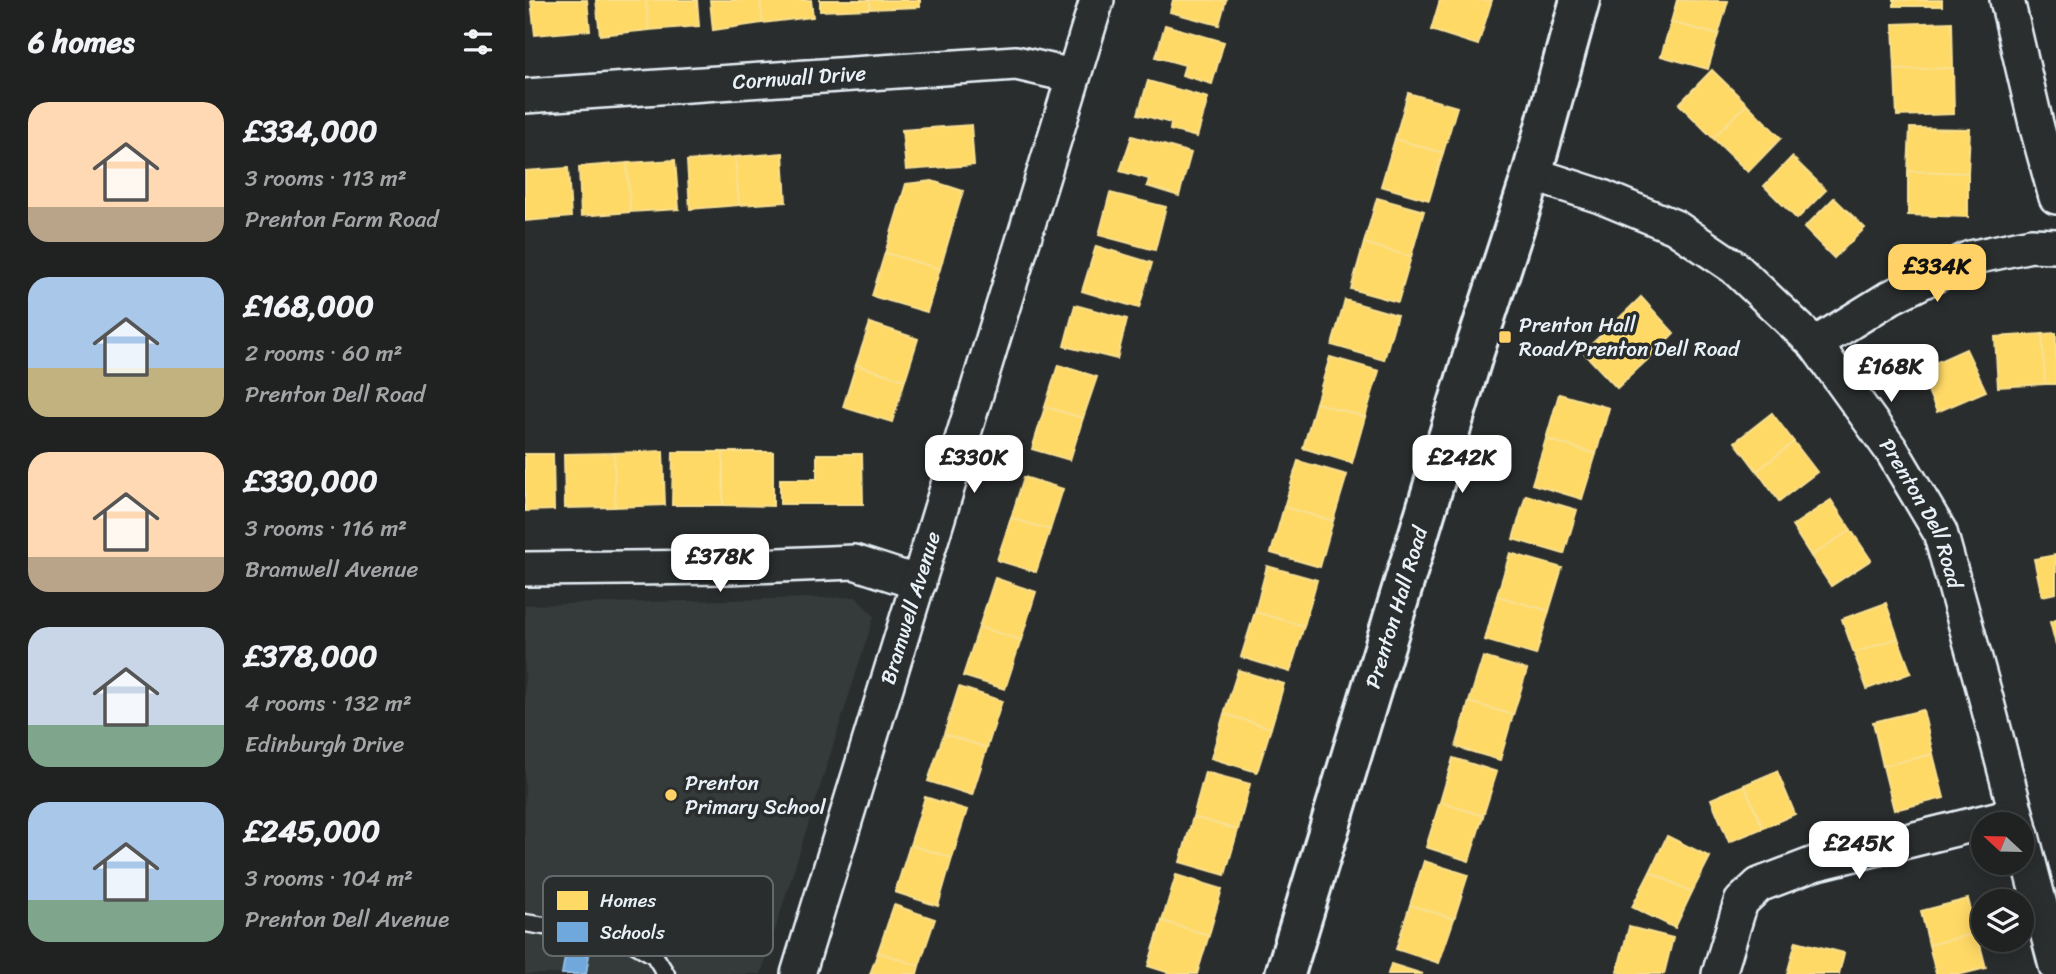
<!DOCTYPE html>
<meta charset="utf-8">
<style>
:root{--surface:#202222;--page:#282a2a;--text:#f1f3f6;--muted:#a2a4a5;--line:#3d3f40;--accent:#ffd166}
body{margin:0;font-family:Sriracha,sans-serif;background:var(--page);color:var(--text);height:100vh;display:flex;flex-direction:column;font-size:26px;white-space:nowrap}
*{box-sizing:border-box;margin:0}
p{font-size:23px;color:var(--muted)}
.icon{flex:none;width:38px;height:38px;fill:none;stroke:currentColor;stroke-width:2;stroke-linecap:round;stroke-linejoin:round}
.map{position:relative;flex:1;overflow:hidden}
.details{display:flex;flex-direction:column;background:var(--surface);width:525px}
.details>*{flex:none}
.needle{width:46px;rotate:292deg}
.buttons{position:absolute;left:1446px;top:812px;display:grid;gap:14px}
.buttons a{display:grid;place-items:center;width:63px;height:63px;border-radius:50%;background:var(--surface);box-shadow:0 4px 18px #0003,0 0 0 2px var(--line);font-size:35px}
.price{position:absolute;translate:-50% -60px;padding:0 16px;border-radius:14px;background:#fff;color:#222;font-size:23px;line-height:46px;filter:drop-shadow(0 2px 4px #0008)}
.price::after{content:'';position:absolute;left:50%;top:42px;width:21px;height:16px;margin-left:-10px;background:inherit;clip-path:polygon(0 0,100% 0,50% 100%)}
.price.selected{background:var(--accent);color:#111}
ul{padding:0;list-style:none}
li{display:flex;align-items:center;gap:21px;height:175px;padding:0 28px}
li span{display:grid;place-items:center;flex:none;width:196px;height:140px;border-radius:21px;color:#555}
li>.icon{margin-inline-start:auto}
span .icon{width:84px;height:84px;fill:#fffc;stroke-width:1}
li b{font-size:30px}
h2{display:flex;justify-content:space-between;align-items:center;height:84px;padding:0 28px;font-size:30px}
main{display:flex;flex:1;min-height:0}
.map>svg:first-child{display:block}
.built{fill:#363a3b}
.homes{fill:#ffd966;stroke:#f8e092;stroke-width:2}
.schools{fill:#6fa8dc;stroke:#93bee4;stroke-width:2}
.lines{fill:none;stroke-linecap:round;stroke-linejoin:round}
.service-casing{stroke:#e8f1f8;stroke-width:21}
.minor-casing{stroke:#e8f1f8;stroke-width:38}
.tertiary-casing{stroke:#e8f1f8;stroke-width:44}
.service{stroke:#2a2d2e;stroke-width:16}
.minor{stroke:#2a2d2e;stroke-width:33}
.tertiary{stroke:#2a2d2e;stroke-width:38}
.poi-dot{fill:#ffd166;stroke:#2a2d2e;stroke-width:2.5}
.labels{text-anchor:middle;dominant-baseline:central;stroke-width:7;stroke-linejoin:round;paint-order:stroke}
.street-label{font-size:21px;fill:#e8f1f8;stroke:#2a2d2e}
.poi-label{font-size:21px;fill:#e8f1f8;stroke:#2a2d2e;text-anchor:start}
.key{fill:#2a2d2e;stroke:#63686b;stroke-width:2}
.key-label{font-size:19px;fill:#e8f1f8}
</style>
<main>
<section class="details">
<h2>6 homes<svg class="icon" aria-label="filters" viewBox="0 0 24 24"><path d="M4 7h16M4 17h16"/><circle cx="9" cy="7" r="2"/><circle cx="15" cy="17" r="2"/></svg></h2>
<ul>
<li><span style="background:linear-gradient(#ffd9b3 75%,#b9a48a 0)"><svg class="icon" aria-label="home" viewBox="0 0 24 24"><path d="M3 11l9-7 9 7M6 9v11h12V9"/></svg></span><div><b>£334,000</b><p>3 rooms · 113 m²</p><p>Prenton Farm Road</p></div></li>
<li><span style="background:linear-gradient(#a9c7e8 65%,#c2b280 0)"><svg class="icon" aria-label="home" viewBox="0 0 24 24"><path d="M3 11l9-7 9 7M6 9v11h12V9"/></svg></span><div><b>£168,000</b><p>2 rooms · 60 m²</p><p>Prenton Dell Road</p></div></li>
<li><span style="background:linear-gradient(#ffd9b3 75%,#b9a48a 0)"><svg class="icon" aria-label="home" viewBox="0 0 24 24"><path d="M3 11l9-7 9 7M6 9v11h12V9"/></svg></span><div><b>£330,000</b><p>3 rooms · 116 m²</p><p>Bramwell Avenue</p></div></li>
<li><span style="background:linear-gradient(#c9d6e8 70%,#7fa58c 0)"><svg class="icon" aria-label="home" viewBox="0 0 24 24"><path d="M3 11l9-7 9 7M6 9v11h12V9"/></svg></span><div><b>£378,000</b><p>4 rooms · 132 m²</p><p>Edinburgh Drive</p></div></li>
<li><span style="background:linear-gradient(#a9c7e8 70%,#7fa58c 0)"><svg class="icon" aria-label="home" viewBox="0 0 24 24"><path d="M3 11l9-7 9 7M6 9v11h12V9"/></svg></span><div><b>£245,000</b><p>3 rooms · 104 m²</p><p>Prenton Dell Avenue</p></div></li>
</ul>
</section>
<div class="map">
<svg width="1531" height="974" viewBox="0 0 1531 974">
<rect width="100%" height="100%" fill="#2a2d2e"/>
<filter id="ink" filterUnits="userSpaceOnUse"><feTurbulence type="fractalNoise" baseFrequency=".0143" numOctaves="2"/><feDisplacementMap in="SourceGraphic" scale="14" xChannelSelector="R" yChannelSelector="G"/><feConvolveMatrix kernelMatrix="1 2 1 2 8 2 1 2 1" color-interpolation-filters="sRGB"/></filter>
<g filter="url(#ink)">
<polygon class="built" points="331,597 349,616 236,974 0,974 0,605"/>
<g class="homes">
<polygon points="6,0 62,0 65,30 10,35"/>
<polygon points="71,0 121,0 124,30 75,35"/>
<polygon points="121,0 172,0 174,26 124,30"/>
<polygon points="185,0 235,0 238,23 188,30"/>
<polygon points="235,0 286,0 288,17 238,23"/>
<polygon points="295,0 345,0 345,9 295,11"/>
<polygon points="345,0 395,0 395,7 345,9"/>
<polygon points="648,0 701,0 694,25 645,12"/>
<polygon points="915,0 967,0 953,45 906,30"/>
<polygon points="1152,0 1203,1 1193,35 1146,22"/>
<rect x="1369" y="0" width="48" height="6"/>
<polygon points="1146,22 1193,35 1183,69 1136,56"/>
<polygon points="1427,22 1428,68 1370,70 1368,24"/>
<polygon points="640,25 699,42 687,84 657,75 660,65 631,57"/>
<polygon points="1428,68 1429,114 1372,116 1370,70"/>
<polygon points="1187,70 1222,104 1188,138 1154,104"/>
<polygon points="623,81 683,98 672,137 645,130 646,123 613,114"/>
<polygon points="883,93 932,107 918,153 870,139"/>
<polygon points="1222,104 1256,138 1223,172 1188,138"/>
<polygon points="446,125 449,165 381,170 377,130"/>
<polygon points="1385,128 1445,129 1443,173 1383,171"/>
<polygon points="607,136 666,153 654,196 622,186 624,179 595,171"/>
<polygon points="870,139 918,153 904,200 856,186"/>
<polygon points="258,153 261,202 214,205 210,157"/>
<polygon points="210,157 214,205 165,209 162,161"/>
<polygon points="1267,157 1301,190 1272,219 1239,186"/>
<polygon points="150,160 154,209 105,212 102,163"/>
<polygon points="102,163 105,212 56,216 54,167"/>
<polygon points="43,168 46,217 0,221 0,171"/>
<polygon points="1383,171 1443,173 1443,217 1383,215"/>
<polygon points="407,181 438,191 415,269 360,253 381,184"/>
<polygon points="585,193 641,207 630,250 574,235"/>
<polygon points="852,198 899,211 886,257 839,243"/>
<polygon points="1309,198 1340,228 1309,258 1279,228"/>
<polygon points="839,243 886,257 873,302 826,289"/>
<polygon points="571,246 627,263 614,308 557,291"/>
<polygon points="360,253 415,269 402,312 347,296"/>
<polygon points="1116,297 1149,333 1121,361 1087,325"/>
<polygon points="820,300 872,315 859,360 807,345"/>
<polygon points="550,305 602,319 592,359 539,346"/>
<polygon points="345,323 393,339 380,380 331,365"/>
<polygon points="1087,325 1121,361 1092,388 1058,352"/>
<polygon points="1531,333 1531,384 1520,384 1517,334"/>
<polygon points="1517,334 1520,384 1473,387 1470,337"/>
<polygon points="1441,349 1461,391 1412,412 1394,370"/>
<polygon points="805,357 854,371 840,417 791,403"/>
<polygon points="331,365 380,380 367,422 318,407"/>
<polygon points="533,365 572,377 558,418 520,407"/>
<polygon points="1034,394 1084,408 1071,454 1021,439"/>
<polygon points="791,403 840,417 827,463 778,448"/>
<polygon points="520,407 558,418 545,460 507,449"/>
<polygon points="1247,413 1269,442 1232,471 1210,442"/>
<polygon points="1021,439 1071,454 1057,499 1007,484"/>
<polygon points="1269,442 1292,472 1254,501 1232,471"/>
<polygon points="138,451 140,505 90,507 89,453"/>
<polygon points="148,452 198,452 198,505 147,505"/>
<polygon points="198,452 248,452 248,506 198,505"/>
<polygon points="89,453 90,507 40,508 39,454"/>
<polygon points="0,454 28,454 29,510 0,511"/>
<polygon points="292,454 337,454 338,504 255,504 255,479 292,479"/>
<polygon points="773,461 822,475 808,521 759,507"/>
<polygon points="499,477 538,489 525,530 486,518"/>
<polygon points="1001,495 1052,510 1039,554 988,539"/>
<polygon points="1306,500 1326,530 1286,556 1267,526"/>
<polygon points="759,507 808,521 795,567 746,553"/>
<polygon points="486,518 525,530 511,572 472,560"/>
<polygon points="1326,530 1346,560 1306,586 1286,556"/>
<polygon points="985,553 1037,568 1024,611 972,596"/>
<polygon points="1531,555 1531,593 1517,596 1509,559"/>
<polygon points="742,566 792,580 779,626 730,612"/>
<polygon points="470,578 511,592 496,640 454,627"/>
<polygon points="972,596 1024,611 1011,655 960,640"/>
<polygon points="1361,603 1373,638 1329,653 1317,619"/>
<polygon points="730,612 779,626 765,672 716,657"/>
<polygon points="1531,620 1531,645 1525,622"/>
<polygon points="454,627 496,640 480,689 438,676"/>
<polygon points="1373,638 1386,673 1342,689 1329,653"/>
<polygon points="958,657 1002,670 988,715 944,702"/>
<polygon points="713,670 759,684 746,728 699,714"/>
<polygon points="434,687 477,701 462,748 419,734"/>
<polygon points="944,702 988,715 975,760 931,747"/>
<polygon points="1398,710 1408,754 1358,766 1348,722"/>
<polygon points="699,714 746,728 732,772 686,758"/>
<polygon points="419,734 462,748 447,795 403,781"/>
<polygon points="1408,754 1419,798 1369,810 1358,766"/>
<polygon points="928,758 972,772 958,816 915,802"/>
<polygon points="1252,771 1270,814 1238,828 1219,785"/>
<polygon points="680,772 725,784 713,830 668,817"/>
<polygon points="1219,785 1238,828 1204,842 1186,799"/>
<polygon points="400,797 442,810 427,858 385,845"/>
<polygon points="915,802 958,816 944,861 901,847"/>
<polygon points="668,817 713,830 700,875 655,862"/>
<polygon points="1142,836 1185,857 1167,892 1125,872"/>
<polygon points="385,845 427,858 413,906 370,892"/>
<polygon points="899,861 943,875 929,919 885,905"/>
<polygon points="1125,872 1167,892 1150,928 1107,907"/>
<polygon points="651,875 697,889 684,935 637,921"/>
<polygon points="1443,899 1452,933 1404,945 1396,911"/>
<polygon points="369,905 410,919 394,966 353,952"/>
<polygon points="885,905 929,919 914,963 871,949"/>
<polygon points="637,921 684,935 672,974 648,974 623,966"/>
<polygon points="1104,927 1148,938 1139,974 1101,974 1092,972"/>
<polygon points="1452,933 1461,968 1437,974 1411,974 1404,945"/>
<polygon points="1271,941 1319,953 1314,974 1262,974"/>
<polygon points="353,952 394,966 392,974 345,974"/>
<polygon points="866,964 898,974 863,974"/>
</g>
<polygon class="schools" points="41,951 64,955 61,974 37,974"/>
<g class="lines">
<defs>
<polyline id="service" points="0,923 101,939 129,955 141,974"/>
<g id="minor">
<polyline points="1482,0 1512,128 1531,197"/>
<path id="s1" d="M0 96 491 63 548 76"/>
<path id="s2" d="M1007 174 1075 196 1150 227 1209 267 1290 344 1367 451 1415 532 1459 691 1494 824"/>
<polyline points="1290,344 1366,297 1445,258 1506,245 1531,246"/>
<polyline points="0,569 202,567 329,562 394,583"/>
<polyline points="1496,832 1531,966"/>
<path id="s3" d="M273 974 572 0"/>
<polyline points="1194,974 1216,902 1234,885 1289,864 1491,814"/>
</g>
<g id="tertiary">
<path id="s4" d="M760 974 949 352 1007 174 1055 0"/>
</g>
</defs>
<use href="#service" class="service-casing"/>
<use href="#minor" class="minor-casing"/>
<use href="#tertiary" class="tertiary-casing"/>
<use href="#service" class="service"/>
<use href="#minor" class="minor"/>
<use href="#tertiary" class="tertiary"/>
</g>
</g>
<g class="poi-dot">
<rect x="973" y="330" width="14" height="14" rx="3.5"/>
<circle cx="146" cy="795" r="7"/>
</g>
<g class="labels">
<g class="street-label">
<text stroke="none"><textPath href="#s1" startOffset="275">Cornwall Drive</textPath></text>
<text stroke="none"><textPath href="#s2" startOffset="537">Prenton Dell Road</textPath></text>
<text stroke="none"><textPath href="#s3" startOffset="383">Bramwell Avenue</textPath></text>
<text stroke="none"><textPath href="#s4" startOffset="383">Prenton Hall Road</textPath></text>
</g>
<g class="poi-label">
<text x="994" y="325">Prenton Hall<tspan x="994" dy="24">Road/Prenton Dell Road</tspan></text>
<text x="160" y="783">Prenton<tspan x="160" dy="24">Primary School</tspan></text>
</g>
</g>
<rect x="18" y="876" width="230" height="80" rx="10" class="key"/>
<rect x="32" y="891" width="31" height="19" fill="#ffd966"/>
<rect x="32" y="922" width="31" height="20" fill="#6fa8dc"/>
<g class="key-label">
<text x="75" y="907">Homes</text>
<text x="75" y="939">Schools</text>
</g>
</svg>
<div class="buttons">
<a><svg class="needle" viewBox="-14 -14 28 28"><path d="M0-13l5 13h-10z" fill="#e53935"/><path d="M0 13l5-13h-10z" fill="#a2a4a5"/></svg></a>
<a><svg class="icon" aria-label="layers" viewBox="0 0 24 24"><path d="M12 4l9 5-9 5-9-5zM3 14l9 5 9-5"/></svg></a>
</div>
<b class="price selected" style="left:1412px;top:304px">£334K</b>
<b class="price" style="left:1366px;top:404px">£168K</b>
<b class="price" style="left:449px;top:495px">£330K</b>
<b class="price" style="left:937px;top:495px">£242K</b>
<b class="price" style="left:195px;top:594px">£378K</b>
<b class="price" style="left:1334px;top:881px">£245K</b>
</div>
</main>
